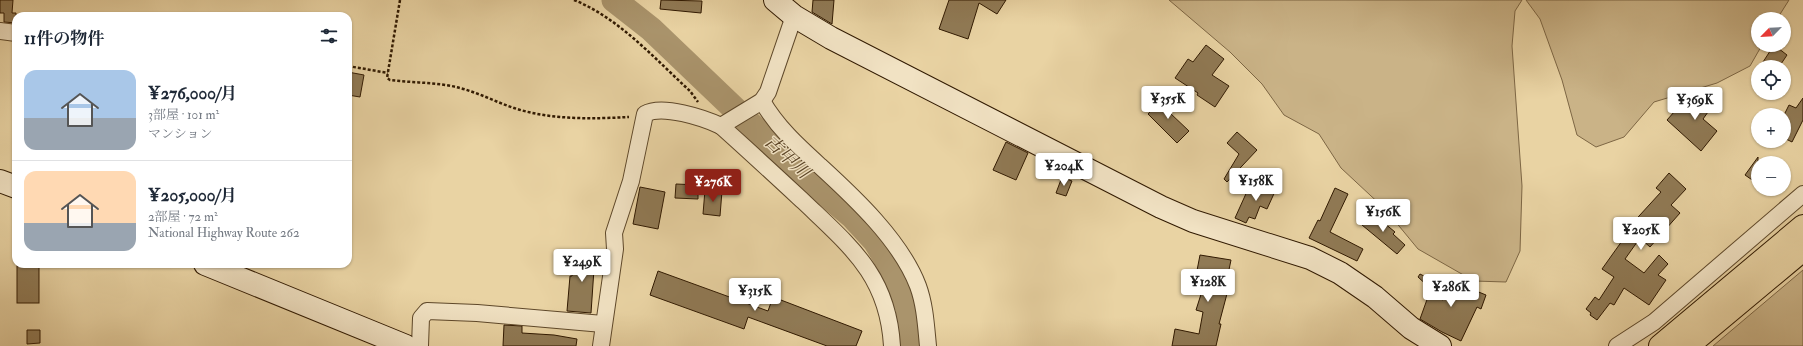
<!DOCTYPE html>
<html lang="ja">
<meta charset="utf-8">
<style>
:root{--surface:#fff;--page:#f6f6f7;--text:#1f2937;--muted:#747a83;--line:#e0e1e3;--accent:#8f2418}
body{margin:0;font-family:"IM FELL Double Pica","Noto Serif JP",serif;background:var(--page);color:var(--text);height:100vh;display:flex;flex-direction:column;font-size:15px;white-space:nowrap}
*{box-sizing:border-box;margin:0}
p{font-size:13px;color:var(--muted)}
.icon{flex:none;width:22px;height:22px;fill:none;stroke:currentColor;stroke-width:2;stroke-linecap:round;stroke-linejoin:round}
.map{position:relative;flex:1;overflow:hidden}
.sheet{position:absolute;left:12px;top:12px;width:340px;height:256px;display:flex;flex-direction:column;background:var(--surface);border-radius:12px;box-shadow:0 1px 3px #0004}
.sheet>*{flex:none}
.needle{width:26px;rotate:246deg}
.controls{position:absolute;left:1751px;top:12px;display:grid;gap:8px}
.controls a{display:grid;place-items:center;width:40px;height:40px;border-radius:50%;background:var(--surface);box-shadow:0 1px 3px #0004;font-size:20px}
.price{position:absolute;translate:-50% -34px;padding:0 9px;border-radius:4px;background:#fff;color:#222;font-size:13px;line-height:26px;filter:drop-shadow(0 1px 2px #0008)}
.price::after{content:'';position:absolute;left:50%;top:24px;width:12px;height:9px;margin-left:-6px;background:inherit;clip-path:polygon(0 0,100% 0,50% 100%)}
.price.current{background:var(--accent);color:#fff}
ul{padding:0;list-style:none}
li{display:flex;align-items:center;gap:12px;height:100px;padding:0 12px}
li+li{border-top:1px solid var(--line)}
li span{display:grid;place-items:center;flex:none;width:112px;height:80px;border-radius:12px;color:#555}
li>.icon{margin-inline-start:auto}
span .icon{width:48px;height:48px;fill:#fffc;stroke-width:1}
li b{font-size:17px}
h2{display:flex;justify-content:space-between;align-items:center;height:48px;padding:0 12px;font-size:17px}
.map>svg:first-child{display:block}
.green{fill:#cab387;stroke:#7d6644}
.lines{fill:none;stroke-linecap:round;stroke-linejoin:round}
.river{stroke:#aa946c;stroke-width:25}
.building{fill:#907a55;stroke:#301901}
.street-casing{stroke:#5e482a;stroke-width:18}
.secondary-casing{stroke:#301901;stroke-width:24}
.highway-casing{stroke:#301901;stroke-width:24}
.path{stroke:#301901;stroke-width:2.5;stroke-dasharray:3 2;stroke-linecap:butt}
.street{stroke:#f1e2c3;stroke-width:16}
.secondary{stroke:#f1e2c3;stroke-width:22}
.highway{stroke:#e9d3a3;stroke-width:22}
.labels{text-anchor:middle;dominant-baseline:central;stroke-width:3;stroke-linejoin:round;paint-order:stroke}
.water-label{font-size:18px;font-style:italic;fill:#5b4426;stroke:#f1e2c3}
</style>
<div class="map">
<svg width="1803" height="346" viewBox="0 0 1803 346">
<rect width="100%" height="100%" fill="#e9d3a3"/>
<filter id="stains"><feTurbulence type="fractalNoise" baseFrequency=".005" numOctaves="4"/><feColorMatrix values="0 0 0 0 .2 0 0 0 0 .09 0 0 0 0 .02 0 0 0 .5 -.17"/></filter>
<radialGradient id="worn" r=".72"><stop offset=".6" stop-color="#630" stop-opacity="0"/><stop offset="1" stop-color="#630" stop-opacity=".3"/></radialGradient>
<g class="green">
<polygon points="1169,0 1522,0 1515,11 1512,46 1522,186 1520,251 1506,282 1474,281 1418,249 1385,209 1341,168 1319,134 1284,115 1262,84 1230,52"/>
<polygon points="1526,0 1789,0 1777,19 1758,19 1758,45 1762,45 1750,66 1717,83 1654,102 1624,137 1596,147 1577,135 1562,80 1540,19"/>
<polygon points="1803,270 1803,346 1713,346"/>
</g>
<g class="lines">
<polyline class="river" points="614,0 651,29 809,180 853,217 875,241 888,262 908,308 910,346"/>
</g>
<g class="building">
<polygon points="0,0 13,0 12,13 16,13 16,23 4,22 4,13 0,13"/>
<polygon points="661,0 702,1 701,13 660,9"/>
<polygon points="813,0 834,0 832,24 812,12"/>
<polygon points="949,0 1006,0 997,14 979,3 968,39 939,29"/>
<polygon points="1206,45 1224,59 1212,75 1229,86 1215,107 1197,95 1198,93 1175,78 1188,59 1193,62"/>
<polygon points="1774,45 1787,55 1779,67 1770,67 1763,62"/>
<polygon points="348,72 364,75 360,97 348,95"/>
<polygon points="1708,90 1718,98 1703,119 1717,131 1701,151 1667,120 1682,103 1691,112"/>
<polygon points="1165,96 1176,107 1170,113 1189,131 1177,143 1148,114"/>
<polygon points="1803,98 1803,120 1792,142 1784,138 1784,115 1789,105 1796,108"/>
<polygon points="1237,132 1257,150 1227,182 1224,179 1239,154 1227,143"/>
<polygon points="1006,142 1028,153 1016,180 993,170"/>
<polygon points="1758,157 1758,184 1745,175"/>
<polygon points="1669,173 1686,189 1671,205 1680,213 1650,247 1640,238 1625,259 1644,273 1659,255 1668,264 1658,275 1666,280 1649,305 1624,288 1614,305 1610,303 1597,320 1590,315 1591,313 1586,309 1595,297 1599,300 1614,277 1602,269 1622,241 1618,239 1661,192 1656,188"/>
<polygon points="1062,177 1072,181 1066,196 1056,193"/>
<polygon points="1266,181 1277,187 1267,209 1260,206 1255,219 1249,217 1246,223 1235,218 1249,187 1261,192"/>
<polygon points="676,184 698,185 698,199 675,198"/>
<polygon points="640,187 665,192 658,229 633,224"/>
<polygon points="1335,188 1348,194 1330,232 1363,249 1357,261 1309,238 1318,220 1320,221"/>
<polygon points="705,190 722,191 720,216 703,214"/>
<polygon points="1372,213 1395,232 1393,234 1405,245 1397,254 1362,225"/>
<polygon points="574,254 600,257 599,269 594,269 591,313 567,311 570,276 572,276"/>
<polygon points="1200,255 1231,260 1225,289 1228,290 1219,324 1221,324 1216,346 1172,346 1175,329 1199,334 1203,312 1196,310 1203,288 1194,286"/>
<rect x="17" y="266" width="22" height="37"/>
<polygon points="658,271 768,311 773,297 862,331 856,346 827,346 748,317 744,329 650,295"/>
<polygon points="1420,274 1451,290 1454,282 1486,295 1481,309 1477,307 1461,341 1442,332 1420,319 1429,294 1443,300 1418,277"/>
<polygon points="504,325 522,326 522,333 554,335 577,339 576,346 503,346"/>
<polygon points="27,330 40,330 40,343 27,344"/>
</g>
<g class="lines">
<defs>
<g id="street">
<polyline points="0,31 16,33"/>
<path d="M762 101C777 127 798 146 820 166 855 198 901 241 918 286 925 305 926 326 928 346"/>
<path d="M721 126C749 151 777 177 804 202 851 247 888 276 892 346"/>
<polyline points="420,346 421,318 427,311 477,313 603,324"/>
<path d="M601 346 615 249 614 233 631 181 645 114C662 104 704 118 721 126L762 101 768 92 794 16"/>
<polyline points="1617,346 1654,322 1803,194"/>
</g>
<g id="secondary">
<polyline points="775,0 794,16 831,38 1161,207 1193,221 1310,258 1340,273 1375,297 1411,328 1440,346"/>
<polyline points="0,181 16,187"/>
<polyline points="205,264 406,346"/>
</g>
<g id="highway">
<polyline points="1660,346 1803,226"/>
<polyline points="1688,346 1803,250"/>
</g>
</defs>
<use href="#street" class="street-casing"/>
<use href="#secondary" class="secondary-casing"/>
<use href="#highway" class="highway-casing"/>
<g class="path">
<path d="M400 0 387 78 390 80C413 83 438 82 460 88 479 93 496 102 514 108 550 120 593 119 629 117"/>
<path d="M574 0C619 18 655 59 690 91L698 102"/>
<polyline points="348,66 388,73"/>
</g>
<use href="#street" class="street"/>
<use href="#secondary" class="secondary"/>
<use href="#highway" class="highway"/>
</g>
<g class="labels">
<g class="water-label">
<text transform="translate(787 157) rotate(43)">古甲川</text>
</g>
</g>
<rect width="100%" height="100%" filter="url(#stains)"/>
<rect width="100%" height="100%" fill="url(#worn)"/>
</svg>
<div class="controls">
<a><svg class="needle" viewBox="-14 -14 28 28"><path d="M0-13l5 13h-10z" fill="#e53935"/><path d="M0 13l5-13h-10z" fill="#747a83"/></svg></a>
<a><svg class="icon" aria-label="locate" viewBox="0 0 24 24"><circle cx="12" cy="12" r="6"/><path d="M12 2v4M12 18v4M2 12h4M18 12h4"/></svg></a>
<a>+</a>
<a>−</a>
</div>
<b class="price" style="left:1168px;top:120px">¥355K</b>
<b class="price" style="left:1695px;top:121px">¥369K</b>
<b class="price" style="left:1064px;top:187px">¥204K</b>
<b class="price" style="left:1256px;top:202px">¥158K</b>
<b class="price current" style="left:713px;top:203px">¥276K</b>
<b class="price" style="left:1383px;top:233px">¥156K</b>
<b class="price" style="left:1641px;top:251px">¥205K</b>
<b class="price" style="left:582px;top:283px">¥249K</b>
<b class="price" style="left:1208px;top:303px">¥128K</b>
<b class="price" style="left:1451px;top:308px">¥286K</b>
<b class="price" style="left:755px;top:312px">¥315K</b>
<section class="sheet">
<h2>11件の物件<svg class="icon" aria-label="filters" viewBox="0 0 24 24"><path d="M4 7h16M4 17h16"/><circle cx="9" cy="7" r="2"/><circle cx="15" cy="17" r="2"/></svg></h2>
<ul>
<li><span style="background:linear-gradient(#a9c7e8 60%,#9aa5b1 0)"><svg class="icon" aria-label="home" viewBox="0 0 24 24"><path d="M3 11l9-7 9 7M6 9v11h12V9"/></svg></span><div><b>¥276,000/月</b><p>3部屋 · 101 m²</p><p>マンション</p></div></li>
<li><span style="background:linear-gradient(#ffd9b3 65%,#9aa5b1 0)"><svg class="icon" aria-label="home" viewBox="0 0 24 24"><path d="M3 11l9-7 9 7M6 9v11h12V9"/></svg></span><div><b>¥205,000/月</b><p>2部屋 · 72 m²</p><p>National Highway Route 262</p></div></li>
</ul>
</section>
</div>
